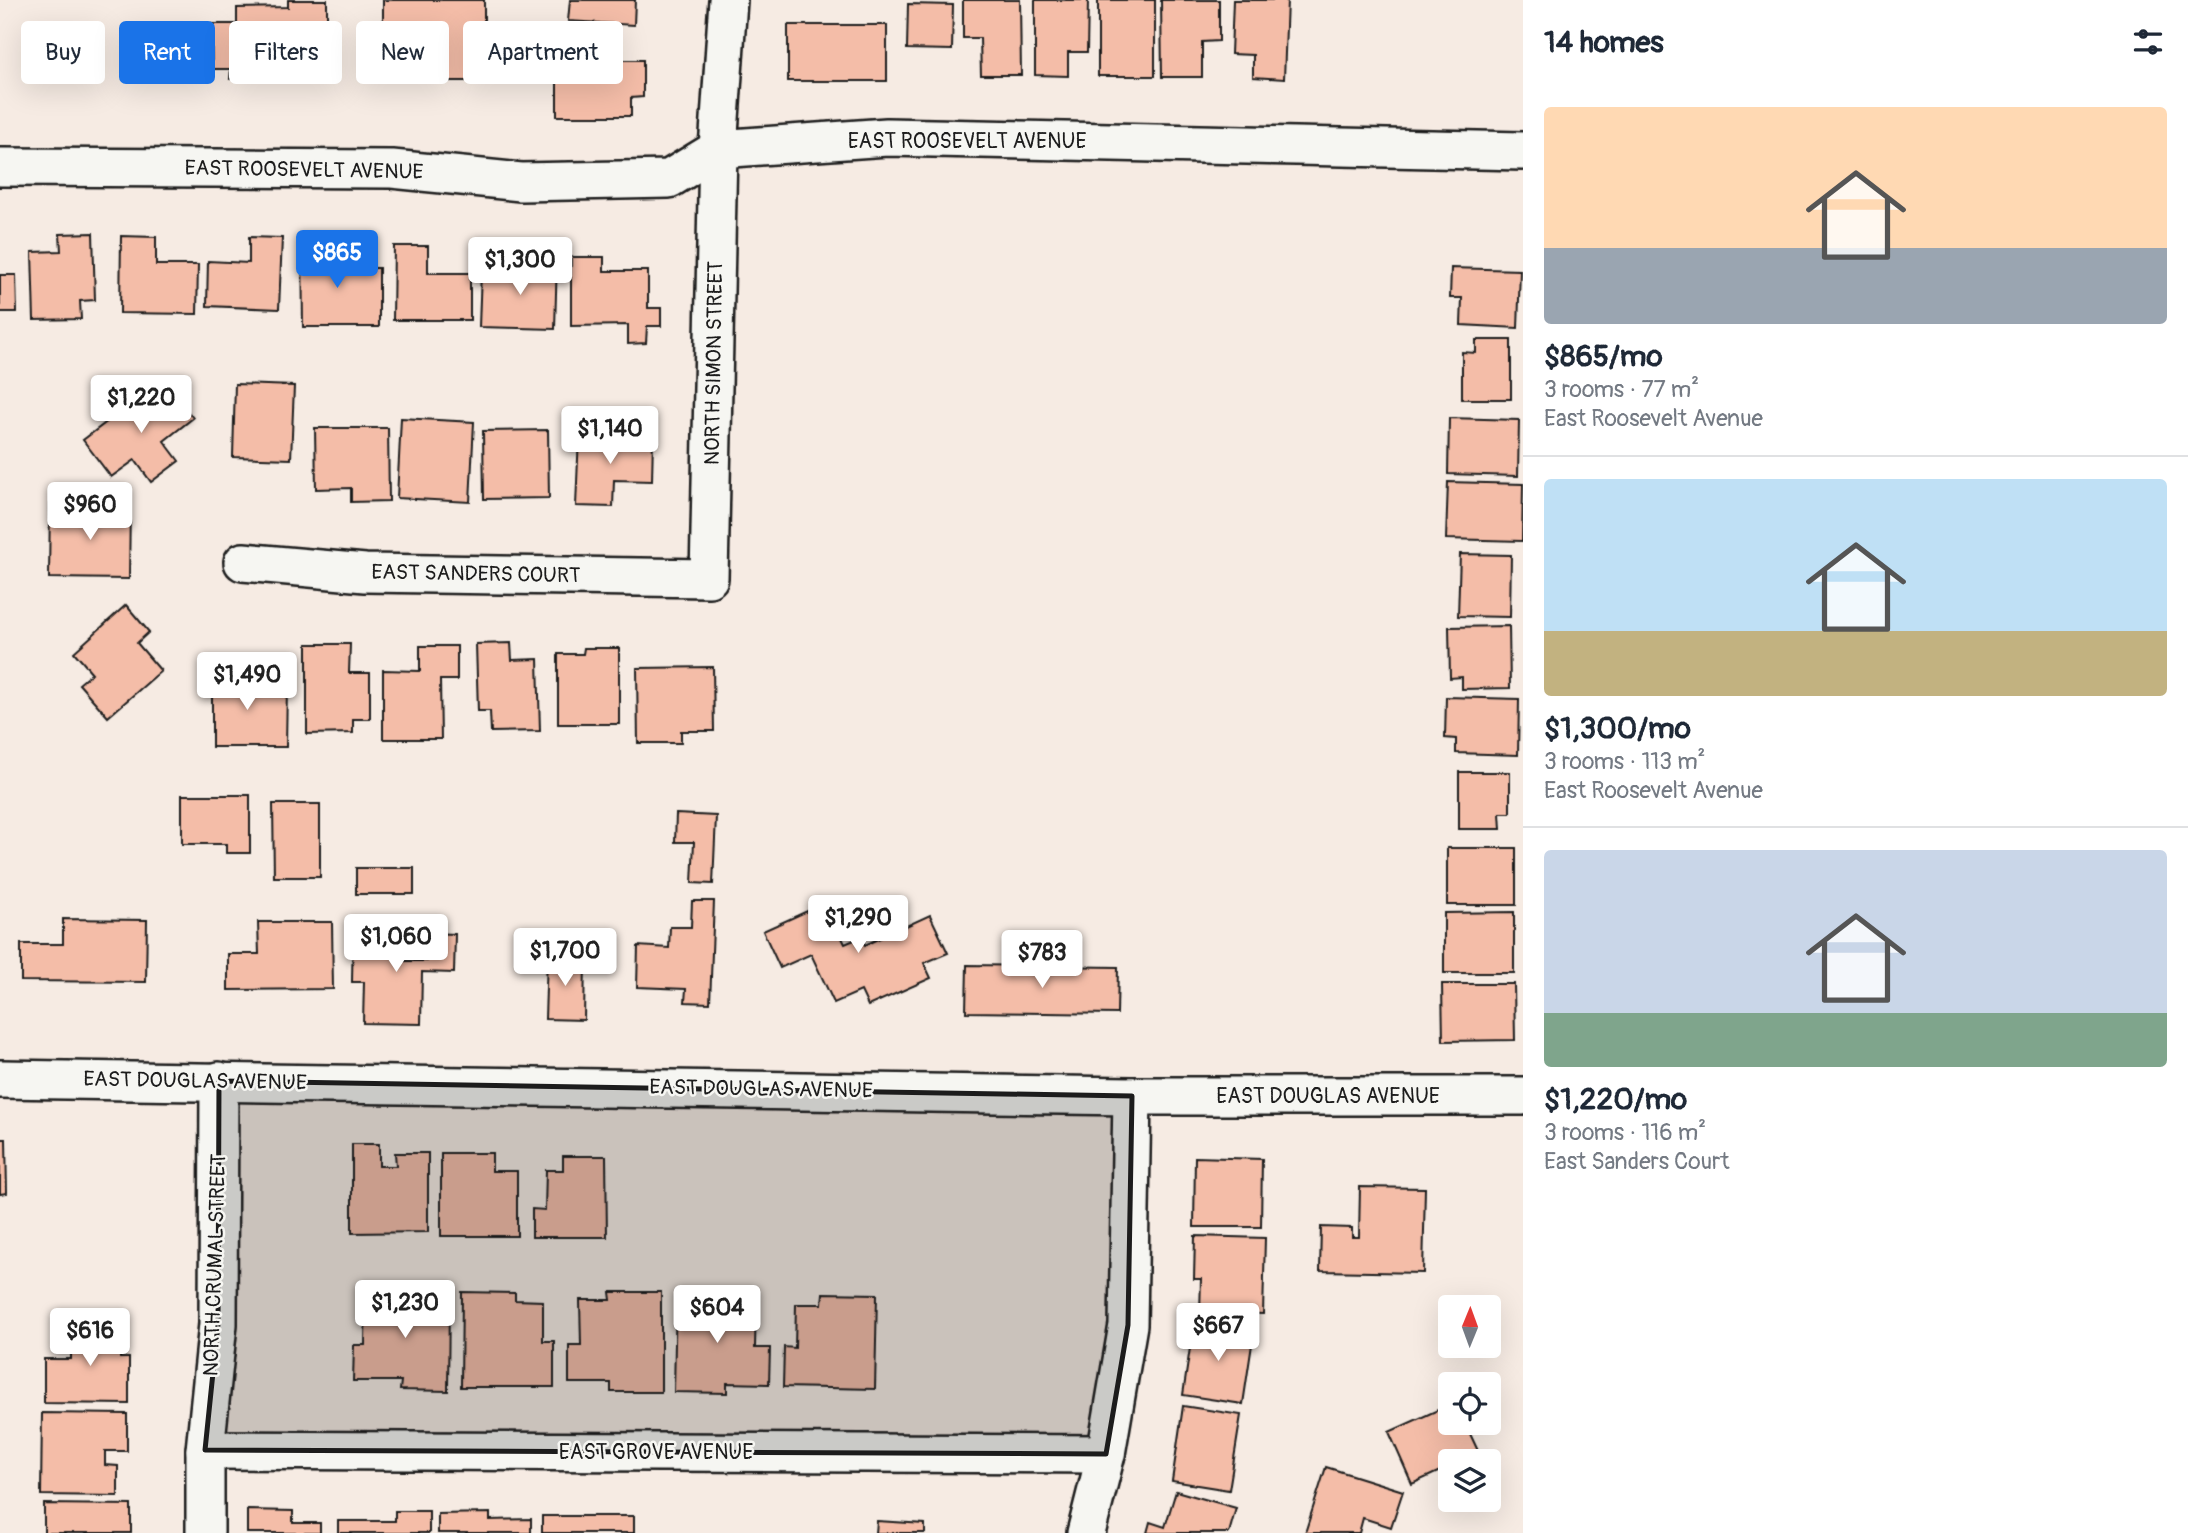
<!DOCTYPE html>
<meta charset="utf-8">
<style>
:root{--surface:#fff;--page:#f6f6f7;--text:#1f2937;--muted:#747a83;--line:#e0e1e3;--accent:#1a73e8}
body{margin:0;font-family:Pangolin,sans-serif;background:var(--page);color:var(--text);height:100vh;display:flex;flex-direction:column;font-size:26px;white-space:nowrap}
*{box-sizing:border-box;margin:0}
p{font-size:23px;color:var(--muted)}
.icon{flex:none;width:38px;height:38px;fill:none;stroke:currentColor;stroke-width:2;stroke-linecap:round;stroke-linejoin:round}
.map{position:relative;flex:1;overflow:hidden}
.details{display:flex;flex-direction:column;background:var(--surface);width:665px}
.details>*{flex:none}
.top-card{position:absolute;left:21px;top:21px;width:665px;height:63px;display:flex;gap:14px}
.needle{width:46px;rotate:1deg}
.controls{position:absolute;left:1438px;top:1295px;display:grid;gap:14px}
.controls a{display:grid;place-items:center;width:63px;height:63px;border-radius:7px;background:var(--surface);box-shadow:0 7px 28px #0002;font-size:35px}
.price{position:absolute;translate:-50% -60px;padding:0 16px;border-radius:7px;background:#fff;color:#222;font-size:23px;line-height:46px;filter:drop-shadow(0 2px 4px #0008)}
.price::after{content:'';position:absolute;left:50%;top:42px;width:21px;height:16px;margin-left:-10px;background:inherit;clip-path:polygon(0 0,100% 0,50% 100%)}
.price.active{background:var(--accent);color:#fff}
ul{padding:0;list-style:none}
li{display:grid;align-content:center;gap:14px;height:371px;padding:0 21px}
li+li{border-top:2px solid var(--line)}
li span{display:grid;place-items:center;height:217px;border-radius:7px;color:#555}
li>.icon{margin-inline-start:auto}
span .icon{width:126px;height:126px;fill:#fffc;stroke-width:1}
li b{font-size:30px}
h2{display:flex;justify-content:space-between;align-items:center;height:84px;padding:0 21px;font-size:30px}
.chip{padding:0 24px;border-radius:7px;background:var(--surface);box-shadow:0 7px 28px #0002;font-size:24px;line-height:63px}
.chip.active{background:var(--accent);color:#fff}
main{display:flex;flex:1;min-height:0}
.map>svg:first-child{display:block}
.building{fill:#f4bda8;stroke:#1c1c1c;stroke-width:2}
.lines{fill:none;stroke-linecap:round;stroke-linejoin:round}
.minor-casing{stroke:#1c1c1c;stroke-width:42}
.minor{stroke:#f6f6f2;stroke-width:37}
.marked{fill:#1c1c1c;fill-opacity:0.2;stroke:#1c1c1c;stroke-width:5;stroke-linejoin:round}
.labels{text-anchor:middle;dominant-baseline:central;stroke-width:5;stroke-linejoin:round;paint-order:stroke}
.street-label{font-size:21px;fill:#1c1c1c;stroke:#f6f6f2}
</style>
<main>
<div class="map">
<svg width="1523" height="1533" viewBox="0 0 1523 1533">
<rect width="100%" height="100%" fill="#f6ebe3"/>
<filter id="ink" filterUnits="userSpaceOnUse"><feTurbulence type="fractalNoise" baseFrequency=".0143" numOctaves="2"/><feDisplacementMap in="SourceGraphic" scale="14" xChannelSelector="R" yChannelSelector="G"/><feConvolveMatrix kernelMatrix="1 2 1 2 8 2 1 2 1" color-interpolation-filters="sRGB"/></filter>
<g filter="url(#ink)">
<g class="building">
<polygon points="288,0 327,0 327,78 230,79 231,69 212,69 211,24 237,24 237,8 288,7"/>
<rect x="383" y="0" width="101" height="81"/>
<polygon points="570,0 635,0 634,25 568,21"/>
<polygon points="963,0 1020,0 1021,75 981,75 980,38 963,38"/>
<polygon points="1035,0 1088,0 1087,52 1068,52 1068,76 1035,75"/>
<rect x="1098" y="0" width="57" height="76"/>
<polygon points="1161,0 1219,0 1219,41 1202,42 1202,77 1162,77"/>
<polygon points="1233,0 1287,0 1284,79 1253,77 1253,55 1231,54"/>
<polygon points="908,4 953,5 952,50 907,49"/>
<rect x="788" y="25" width="99" height="56"/>
<polygon points="557,60 643,60 643,97 631,98 631,116 557,116"/>
<polygon points="93,233 95,300 80,301 81,319 34,320 32,252 61,251 60,234"/>
<polygon points="121,236 156,237 156,265 198,265 197,314 120,313"/>
<polygon points="249,237 282,238 279,309 207,306 208,261 249,263"/>
<polygon points="302,240 336,240 336,268 379,268 379,327 303,327"/>
<polygon points="394,246 428,246 428,273 470,273 470,320 393,320"/>
<polygon points="526,257 557,258 555,329 479,327 481,271 526,272"/>
<polygon points="571,257 604,257 604,271 648,271 648,308 661,308 661,326 647,326 646,343 628,344 628,325 571,326"/>
<polygon points="1451,268 1520,270 1518,328 1461,325 1462,298 1450,298"/>
<polygon points="0,275 16,275 17,312 0,312"/>
<polygon points="1476,340 1511,340 1511,399 1462,399 1462,352 1476,353"/>
<polygon points="167,384 193,418 164,441 179,461 151,482 135,460 111,477 83,440 133,402 137,407"/>
<polygon points="235,384 294,386 291,459 233,457"/>
<polygon points="401,418 474,422 470,502 397,498"/>
<polygon points="1449,418 1519,420 1518,476 1448,474"/>
<polygon points="315,428 388,428 389,501 351,502 351,488 316,489"/>
<polygon points="548,430 549,498 484,499 483,431"/>
<polygon points="579,435 653,438 652,481 614,480 613,507 576,506"/>
<polygon points="1448,482 1523,484 1522,541 1446,539"/>
<polygon points="50,504 130,505 129,579 49,578"/>
<polygon points="1460,554 1511,555 1510,617 1458,616"/>
<polygon points="126,605 149,632 137,643 161,671 108,717 79,684 92,673 74,652"/>
<polygon points="1509,626 1510,688 1462,689 1462,677 1450,678 1449,627"/>
<polygon points="511,643 512,660 538,659 540,731 491,732 490,711 478,711 476,644"/>
<polygon points="307,644 350,644 349,673 370,673 370,719 353,719 353,733 307,734"/>
<polygon points="420,646 457,646 457,680 440,680 441,739 383,739 383,670 420,671"/>
<polygon points="584,648 619,648 619,724 558,724 558,654 583,654"/>
<polygon points="713,667 714,731 681,731 681,743 638,743 637,668"/>
<polygon points="212,670 245,671 245,686 287,685 286,747 212,747"/>
<polygon points="1446,697 1519,699 1518,755 1456,753 1456,739 1445,738"/>
<polygon points="1459,772 1510,772 1510,813 1500,813 1501,829 1459,829"/>
<polygon points="182,795 250,795 250,853 226,853 226,844 182,844"/>
<polygon points="273,804 320,804 320,877 274,877"/>
<polygon points="676,814 716,816 713,884 692,883 694,842 675,842"/>
<rect x="1447" y="848" width="69" height="57"/>
<rect x="356" y="868" width="58" height="26"/>
<polygon points="692,901 714,901 710,1003 685,1002 686,989 637,987 638,946 669,948 670,927 691,927"/>
<polygon points="825,903 845,944 861,937 865,945 930,915 948,953 924,963 931,978 868,1006 861,991 834,1003 811,954 780,968 763,931"/>
<polygon points="1514,912 1514,973 1444,973 1444,913"/>
<polygon points="63,919 147,920 146,982 21,981 21,944 63,944"/>
<polygon points="258,922 332,922 333,989 228,990 228,954 259,954"/>
<polygon points="353,931 406,932 405,961 427,961 428,933 455,934 454,973 422,972 421,1024 363,1023 364,982 352,982"/>
<polygon points="547,956 585,958 584,1020 545,1019"/>
<polygon points="967,965 1118,967 1117,1014 966,1012"/>
<polygon points="1442,984 1514,984 1515,1040 1443,1041"/>
<polygon points="0,1139 6,1139 7,1193 0,1194"/>
<polygon points="352,1144 379,1144 379,1166 396,1166 395,1153 428,1153 428,1232 352,1233"/>
<polygon points="441,1153 492,1153 492,1171 517,1171 517,1236 441,1236"/>
<polygon points="563,1156 606,1156 607,1237 532,1237 532,1209 545,1210 546,1170 563,1170"/>
<polygon points="1195,1157 1262,1159 1261,1227 1194,1227"/>
<polygon points="1360,1187 1425,1188 1423,1273 1320,1271 1321,1227 1352,1228 1352,1237 1359,1237"/>
<polygon points="1195,1236 1265,1238 1263,1314 1200,1312 1201,1279 1194,1279"/>
<polygon points="366,1287 430,1288 430,1299 449,1300 448,1391 400,1390 401,1381 353,1381 354,1345 365,1345"/>
<polygon points="462,1292 515,1293 515,1300 543,1301 543,1341 554,1341 554,1387 461,1387"/>
<polygon points="610,1292 661,1292 661,1392 611,1392 611,1383 569,1383 569,1345 581,1345 580,1300 611,1300"/>
<polygon points="676,1293 728,1294 728,1302 756,1303 755,1348 770,1348 769,1384 727,1383 727,1393 674,1392"/>
<polygon points="823,1293 877,1294 875,1389 783,1387 784,1347 795,1348 796,1304 822,1304"/>
<polygon points="1194,1321 1254,1331 1243,1404 1183,1395"/>
<polygon points="71,1322 120,1322 120,1358 129,1358 129,1404 44,1403 44,1359 71,1359"/>
<polygon points="1451,1404 1451,1423 1465,1423 1479,1453 1461,1461 1451,1461 1451,1466 1412,1484 1389,1432"/>
<polygon points="1183,1406 1241,1415 1229,1490 1172,1481"/>
<polygon points="42,1413 127,1414 127,1451 105,1451 105,1465 118,1466 118,1496 41,1495"/>
<polygon points="1326,1467 1403,1491 1391,1527 1363,1518 1359,1533 1305,1533"/>
<polygon points="1176,1491 1236,1508 1229,1533 1147,1533 1150,1522 1165,1527"/>
<polygon points="44,1504 131,1505 131,1533 44,1533"/>
<polygon points="247,1510 293,1511 293,1523 320,1523 320,1533 247,1533"/>
<polygon points="395,1511 429,1511 429,1533 338,1533 338,1521 395,1521"/>
<polygon points="490,1513 490,1520 531,1519 531,1533 438,1533 438,1514"/>
<rect x="542" y="1516" width="92" height="17"/>
<polygon points="877,1521 925,1524 925,1533 876,1533"/>
</g>
<g class="lines">
<defs>
<g id="minor">
<polyline points="0,167 392,169 521,182 669,179 718,149 887,137 1523,151"/>
<polyline points="243,562 365,573 709,578 718,149 728,0"/>
<polyline points="0,1079 1132,1096 1523,1096"/>
<polyline points="205,1450 1106,1454"/>
<polyline points="205,1533 205,1450 218,1324 219,1081"/>
<polyline points="1086,1533 1106,1454 1128,1325 1132,1096"/>
</g>
</defs>
<use href="#minor" class="minor-casing"/>
<use href="#minor" class="minor"/>
</g>
</g>
<path class="marked" d="M219 1081 1132 1096 1128 1325 1106 1454 205 1450 218 1324Z"/>
<g class="labels">
<g class="street-label">
<text x="967" y="141">EAST ROOSEVELT AVENUE</text>
<text transform="translate(304 170) rotate(1)">EAST ROOSEVELT AVENUE</text>
<text transform="translate(714 363) rotate(-89)">NORTH SIMON STREET</text>
<text transform="translate(476 574) rotate(1)">EAST SANDERS COURT</text>
<text transform="translate(195 1081) rotate(1)">EAST DOUGLAS AVENUE</text>
<text transform="translate(761 1089) rotate(1)">EAST DOUGLAS AVENUE</text>
<text x="1328" y="1096">EAST DOUGLAS AVENUE</text>
<text transform="translate(215 1265) rotate(-88)">NORTH CRUMAL STREET</text>
<text x="656" y="1452">EAST GROVE AVENUE</text>
</g>
</g>
</svg>
<div class="controls">
<a><svg class="needle" viewBox="-14 -14 28 28"><path d="M0-13l5 13h-10z" fill="#e53935"/><path d="M0 13l5-13h-10z" fill="#747a83"/></svg></a>
<a><svg class="icon" aria-label="locate" viewBox="0 0 24 24"><circle cx="12" cy="12" r="6"/><path d="M12 2v4M12 18v4M2 12h4M18 12h4"/></svg></a>
<a><svg class="icon" aria-label="layers" viewBox="0 0 24 24"><path d="M12 4l9 5-9 5-9-5zM3 14l9 5 9-5"/></svg></a>
</div>
<b class="price active" style="left:337px;top:290px">$865</b>
<b class="price" style="left:520px;top:297px">$1,300</b>
<b class="price" style="left:141px;top:435px">$1,220</b>
<b class="price" style="left:610px;top:466px">$1,140</b>
<b class="price" style="left:90px;top:542px">$960</b>
<b class="price" style="left:247px;top:712px">$1,490</b>
<b class="price" style="left:858px;top:955px">$1,290</b>
<b class="price" style="left:396px;top:974px">$1,060</b>
<b class="price" style="left:565px;top:988px">$1,700</b>
<b class="price" style="left:1042px;top:990px">$783</b>
<b class="price" style="left:405px;top:1340px">$1,230</b>
<b class="price" style="left:717px;top:1345px">$604</b>
<b class="price" style="left:1218px;top:1363px">$667</b>
<b class="price" style="left:90px;top:1368px">$616</b>
<div class="top-card">
<a class="chip">Buy</a>
<a class="chip active">Rent</a>
<a class="chip">Filters</a>
<a class="chip">New</a>
<a class="chip">Apartment</a>
</div>
</div>
<section class="details">
<h2>14 homes<svg class="icon" aria-label="filters" viewBox="0 0 24 24"><path d="M4 7h16M4 17h16"/><circle cx="9" cy="7" r="2"/><circle cx="15" cy="17" r="2"/></svg></h2>
<ul>
<li><span style="background:linear-gradient(#ffd9b3 65%,#9aa5b1 0)"><svg class="icon" aria-label="home" viewBox="0 0 24 24"><path d="M3 11l9-7 9 7M6 9v11h12V9"/></svg></span><div><b>$865/mo</b><p>3 rooms · 77 m²</p><p>East Roosevelt Avenue</p></div></li>
<li><span style="background:linear-gradient(#bfe0f5 70%,#c2b280 0)"><svg class="icon" aria-label="home" viewBox="0 0 24 24"><path d="M3 11l9-7 9 7M6 9v11h12V9"/></svg></span><div><b>$1,300/mo</b><p>3 rooms · 113 m²</p><p>East Roosevelt Avenue</p></div></li>
<li><span style="background:linear-gradient(#c9d6e8 75%,#7fa58c 0)"><svg class="icon" aria-label="home" viewBox="0 0 24 24"><path d="M3 11l9-7 9 7M6 9v11h12V9"/></svg></span><div><b>$1,220/mo</b><p>3 rooms · 116 m²</p><p>East Sanders Court</p></div></li>
</ul>
</section>
</main>
